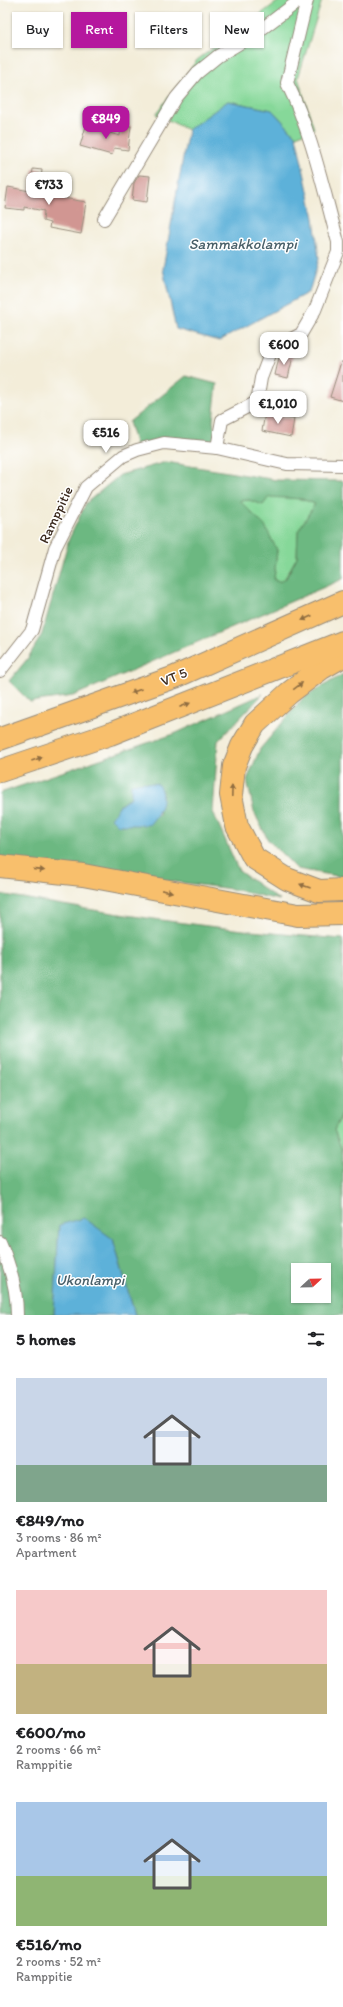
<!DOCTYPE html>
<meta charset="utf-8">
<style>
:root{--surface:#fff;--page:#f6f6f6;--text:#202124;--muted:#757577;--accent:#b5179e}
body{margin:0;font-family:Itim,sans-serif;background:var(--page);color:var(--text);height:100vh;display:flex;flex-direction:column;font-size:15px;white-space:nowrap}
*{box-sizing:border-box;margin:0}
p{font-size:13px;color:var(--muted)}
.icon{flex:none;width:22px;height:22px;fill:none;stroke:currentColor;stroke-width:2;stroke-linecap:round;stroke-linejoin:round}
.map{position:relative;height:1315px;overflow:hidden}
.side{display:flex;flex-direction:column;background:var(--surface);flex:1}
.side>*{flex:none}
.top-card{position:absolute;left:12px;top:12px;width:319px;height:36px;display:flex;gap:8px}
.needle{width:26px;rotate:68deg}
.fabs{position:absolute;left:291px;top:1263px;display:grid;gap:8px}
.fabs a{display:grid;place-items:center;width:40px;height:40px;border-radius:0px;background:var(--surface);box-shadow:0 1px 3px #0004;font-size:20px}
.price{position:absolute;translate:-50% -34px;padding:0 9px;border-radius:8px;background:#fff;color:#222;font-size:13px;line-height:26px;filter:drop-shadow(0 1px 2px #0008)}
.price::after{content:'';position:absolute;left:50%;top:24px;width:12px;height:9px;margin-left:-6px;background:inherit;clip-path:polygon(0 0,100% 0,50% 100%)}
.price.on{background:var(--accent);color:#fff}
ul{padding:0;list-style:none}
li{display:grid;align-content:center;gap:8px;height:212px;padding:0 16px}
li span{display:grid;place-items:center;height:124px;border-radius:0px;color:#555}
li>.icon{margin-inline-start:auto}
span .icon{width:72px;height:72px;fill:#fffc;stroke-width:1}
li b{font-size:17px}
h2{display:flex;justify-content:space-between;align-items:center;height:48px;padding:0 16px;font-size:17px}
.pill{padding:0 14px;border-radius:0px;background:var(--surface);box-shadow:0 1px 3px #0004;font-size:14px;line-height:36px}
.pill.on{background:var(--accent);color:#fff}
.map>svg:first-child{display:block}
.green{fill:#86d899;stroke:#60815c}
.forest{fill:#6cb881;stroke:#547150;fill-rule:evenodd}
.water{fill:#5db1d9;stroke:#4c6e7c}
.building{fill:#d19692}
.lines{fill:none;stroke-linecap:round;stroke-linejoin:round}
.minor-casing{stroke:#978c7c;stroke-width:14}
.motorway-casing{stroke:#978c7c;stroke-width:24}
.minor{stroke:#fff;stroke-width:12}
.motorway{stroke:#f8bf6c;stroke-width:22}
.oneway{fill:#906d41}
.labels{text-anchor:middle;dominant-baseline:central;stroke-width:3;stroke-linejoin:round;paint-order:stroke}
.street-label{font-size:14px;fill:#3b2a1e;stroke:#fff}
.water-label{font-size:15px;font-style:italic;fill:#496069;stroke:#fff}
</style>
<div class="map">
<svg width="343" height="1315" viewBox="0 0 343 1315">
<rect width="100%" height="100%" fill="#fff"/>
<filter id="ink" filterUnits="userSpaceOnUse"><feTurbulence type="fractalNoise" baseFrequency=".025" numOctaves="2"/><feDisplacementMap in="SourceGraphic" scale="8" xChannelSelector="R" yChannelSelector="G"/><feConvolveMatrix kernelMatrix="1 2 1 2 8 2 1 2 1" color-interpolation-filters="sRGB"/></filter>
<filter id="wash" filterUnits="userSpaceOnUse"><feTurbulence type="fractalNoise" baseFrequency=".012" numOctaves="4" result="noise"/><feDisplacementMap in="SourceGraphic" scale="16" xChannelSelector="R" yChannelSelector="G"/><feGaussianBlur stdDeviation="0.9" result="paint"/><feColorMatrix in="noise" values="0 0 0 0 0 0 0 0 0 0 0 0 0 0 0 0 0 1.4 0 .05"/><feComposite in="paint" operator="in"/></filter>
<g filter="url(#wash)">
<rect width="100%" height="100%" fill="#f3edd9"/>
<g class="green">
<polygon points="280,0 322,0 298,78 314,129 296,136 272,110 228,101 188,130 156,114 197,60"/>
<polygon points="269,496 302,499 315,504 298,531 297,557 285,578 279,582 274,580 277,550 240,501 249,500 263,504"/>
<polygon points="343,1112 343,1153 334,1130"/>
</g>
<g class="forest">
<polygon points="186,376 217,384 213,421 217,448 164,443 137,450 129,422"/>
<path d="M166 462 277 480 343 481V579L73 696 30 702 9 681 28 658 42 634 69 539 86 503 120 475ZM269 497 302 499 315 504 298 531 297 557 286 578 279 582 274 580 277 550 265 526 240 501 249 500 263 505Z"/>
<polygon points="343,674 343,877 297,869 268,840 254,812 247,780 260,749 303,698"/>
<path d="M263 694 218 741 213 812 239 871 279 900 232 889 0 860V793L174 734ZM163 791 159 815 132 824 118 825 119 806 131 797Z"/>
<path d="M0 894C114 915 228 931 343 939V1112L334 1130 343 1153V1315H135L113 1239 59 1226 54 1315H0ZM298 1270H324V1296H298Z"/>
</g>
<g class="water">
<polygon points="228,101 272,110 296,136 314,218 319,259 309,292 219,341 176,329 163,269 188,130"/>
<path d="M143 782 158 784C167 799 160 813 149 825H118L111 818 119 806 131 797V784Z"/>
<polygon points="84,1218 113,1239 135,1315 54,1315 59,1225"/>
</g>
<g id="blocks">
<g class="building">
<polygon points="121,125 131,126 128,150 114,148 112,155 80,146 86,126 120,136"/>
<polygon points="33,169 42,170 39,194 86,202 81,234 49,228 50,223 43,221 44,211 24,207 24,210 5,208 8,187 30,191"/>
<polygon points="139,175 150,176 147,202 132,200 134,183"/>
<polygon points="280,353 293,356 288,378 275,375"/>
<polygon points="341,362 343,362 343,401 330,397"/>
<polygon points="265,413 294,419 291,437 262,431"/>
</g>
</g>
</g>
<g filter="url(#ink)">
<use href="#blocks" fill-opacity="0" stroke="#978c7c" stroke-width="1"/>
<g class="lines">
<defs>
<g id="minor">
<polyline points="104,219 176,98 197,73 218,56 255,34 300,0"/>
<path d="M217 448 222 420 257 402 261 378 272 349 301 334 315 310 338 252V242C323 188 312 133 287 83L307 0"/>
<polyline points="0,671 32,630 55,548 86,487 123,456 137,450 164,443 217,448 287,464 343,465"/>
<path d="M0 1242C10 1265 17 1289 17 1315"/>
</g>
<g id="motorway">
<polyline points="343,656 322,668 289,693 255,724 242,746 234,766 231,795 237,826 254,858 287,879 319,891 343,890"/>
<polyline points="0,739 175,677 343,602"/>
<polyline points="0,771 110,734 343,642"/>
<polyline points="0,866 83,875 298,915 343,914"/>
</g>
</defs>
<use href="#minor" class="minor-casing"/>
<use href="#motorway" class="motorway-casing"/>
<use href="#minor" class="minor"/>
<use href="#motorway" class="motorway"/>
</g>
<defs><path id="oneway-solid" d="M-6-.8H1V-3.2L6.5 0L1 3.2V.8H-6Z"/></defs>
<g class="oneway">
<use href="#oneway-solid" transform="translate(307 618) rotate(156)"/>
<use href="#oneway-solid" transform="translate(298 686) rotate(-37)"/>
<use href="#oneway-solid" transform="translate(136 691) rotate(160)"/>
<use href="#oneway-solid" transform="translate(185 705) rotate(-21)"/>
<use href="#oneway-solid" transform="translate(37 759) rotate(-19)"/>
<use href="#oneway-solid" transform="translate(232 791) rotate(-88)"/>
<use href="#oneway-solid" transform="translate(39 870) rotate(6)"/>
<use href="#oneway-solid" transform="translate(305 886) rotate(-160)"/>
<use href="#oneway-solid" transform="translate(167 891) rotate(11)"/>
</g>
</g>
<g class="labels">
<g class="street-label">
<text transform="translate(56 515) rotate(-65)">Ramppitie</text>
<text transform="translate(174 677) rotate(-22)">VT 5</text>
</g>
<g class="water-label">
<text x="243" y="244">Sammakkolampi</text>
<text x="90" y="1280">Ukonlampi</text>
</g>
</g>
</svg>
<div class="fabs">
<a><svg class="needle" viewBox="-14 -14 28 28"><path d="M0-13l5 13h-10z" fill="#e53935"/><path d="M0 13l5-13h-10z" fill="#757577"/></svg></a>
</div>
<b class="price on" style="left:106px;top:140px">€849</b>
<b class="price" style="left:49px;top:206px">€733</b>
<b class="price" style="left:284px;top:366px">€600</b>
<b class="price" style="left:278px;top:425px">€1,010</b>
<b class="price" style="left:106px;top:454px">€516</b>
<div class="top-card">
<a class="pill">Buy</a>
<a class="pill on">Rent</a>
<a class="pill">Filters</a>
<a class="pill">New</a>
</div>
</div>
<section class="side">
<h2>5 homes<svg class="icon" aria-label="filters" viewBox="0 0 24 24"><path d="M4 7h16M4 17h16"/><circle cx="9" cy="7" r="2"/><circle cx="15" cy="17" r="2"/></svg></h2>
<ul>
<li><span style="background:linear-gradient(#c9d6e8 70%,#7fa58c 0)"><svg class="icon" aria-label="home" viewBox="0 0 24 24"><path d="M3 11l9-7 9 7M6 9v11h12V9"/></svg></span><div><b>€849/mo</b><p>3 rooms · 86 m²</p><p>Apartment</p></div></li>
<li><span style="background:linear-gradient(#f6c9c9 60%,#c2b280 0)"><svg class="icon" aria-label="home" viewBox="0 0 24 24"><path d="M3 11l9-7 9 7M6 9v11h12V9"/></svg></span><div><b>€600/mo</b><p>2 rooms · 66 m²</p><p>Ramppitie</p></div></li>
<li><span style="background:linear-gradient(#a9c7e8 60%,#8fb573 0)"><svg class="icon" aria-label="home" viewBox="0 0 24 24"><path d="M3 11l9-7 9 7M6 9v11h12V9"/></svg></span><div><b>€516/mo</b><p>2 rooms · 52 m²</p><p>Ramppitie</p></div></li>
</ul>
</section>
